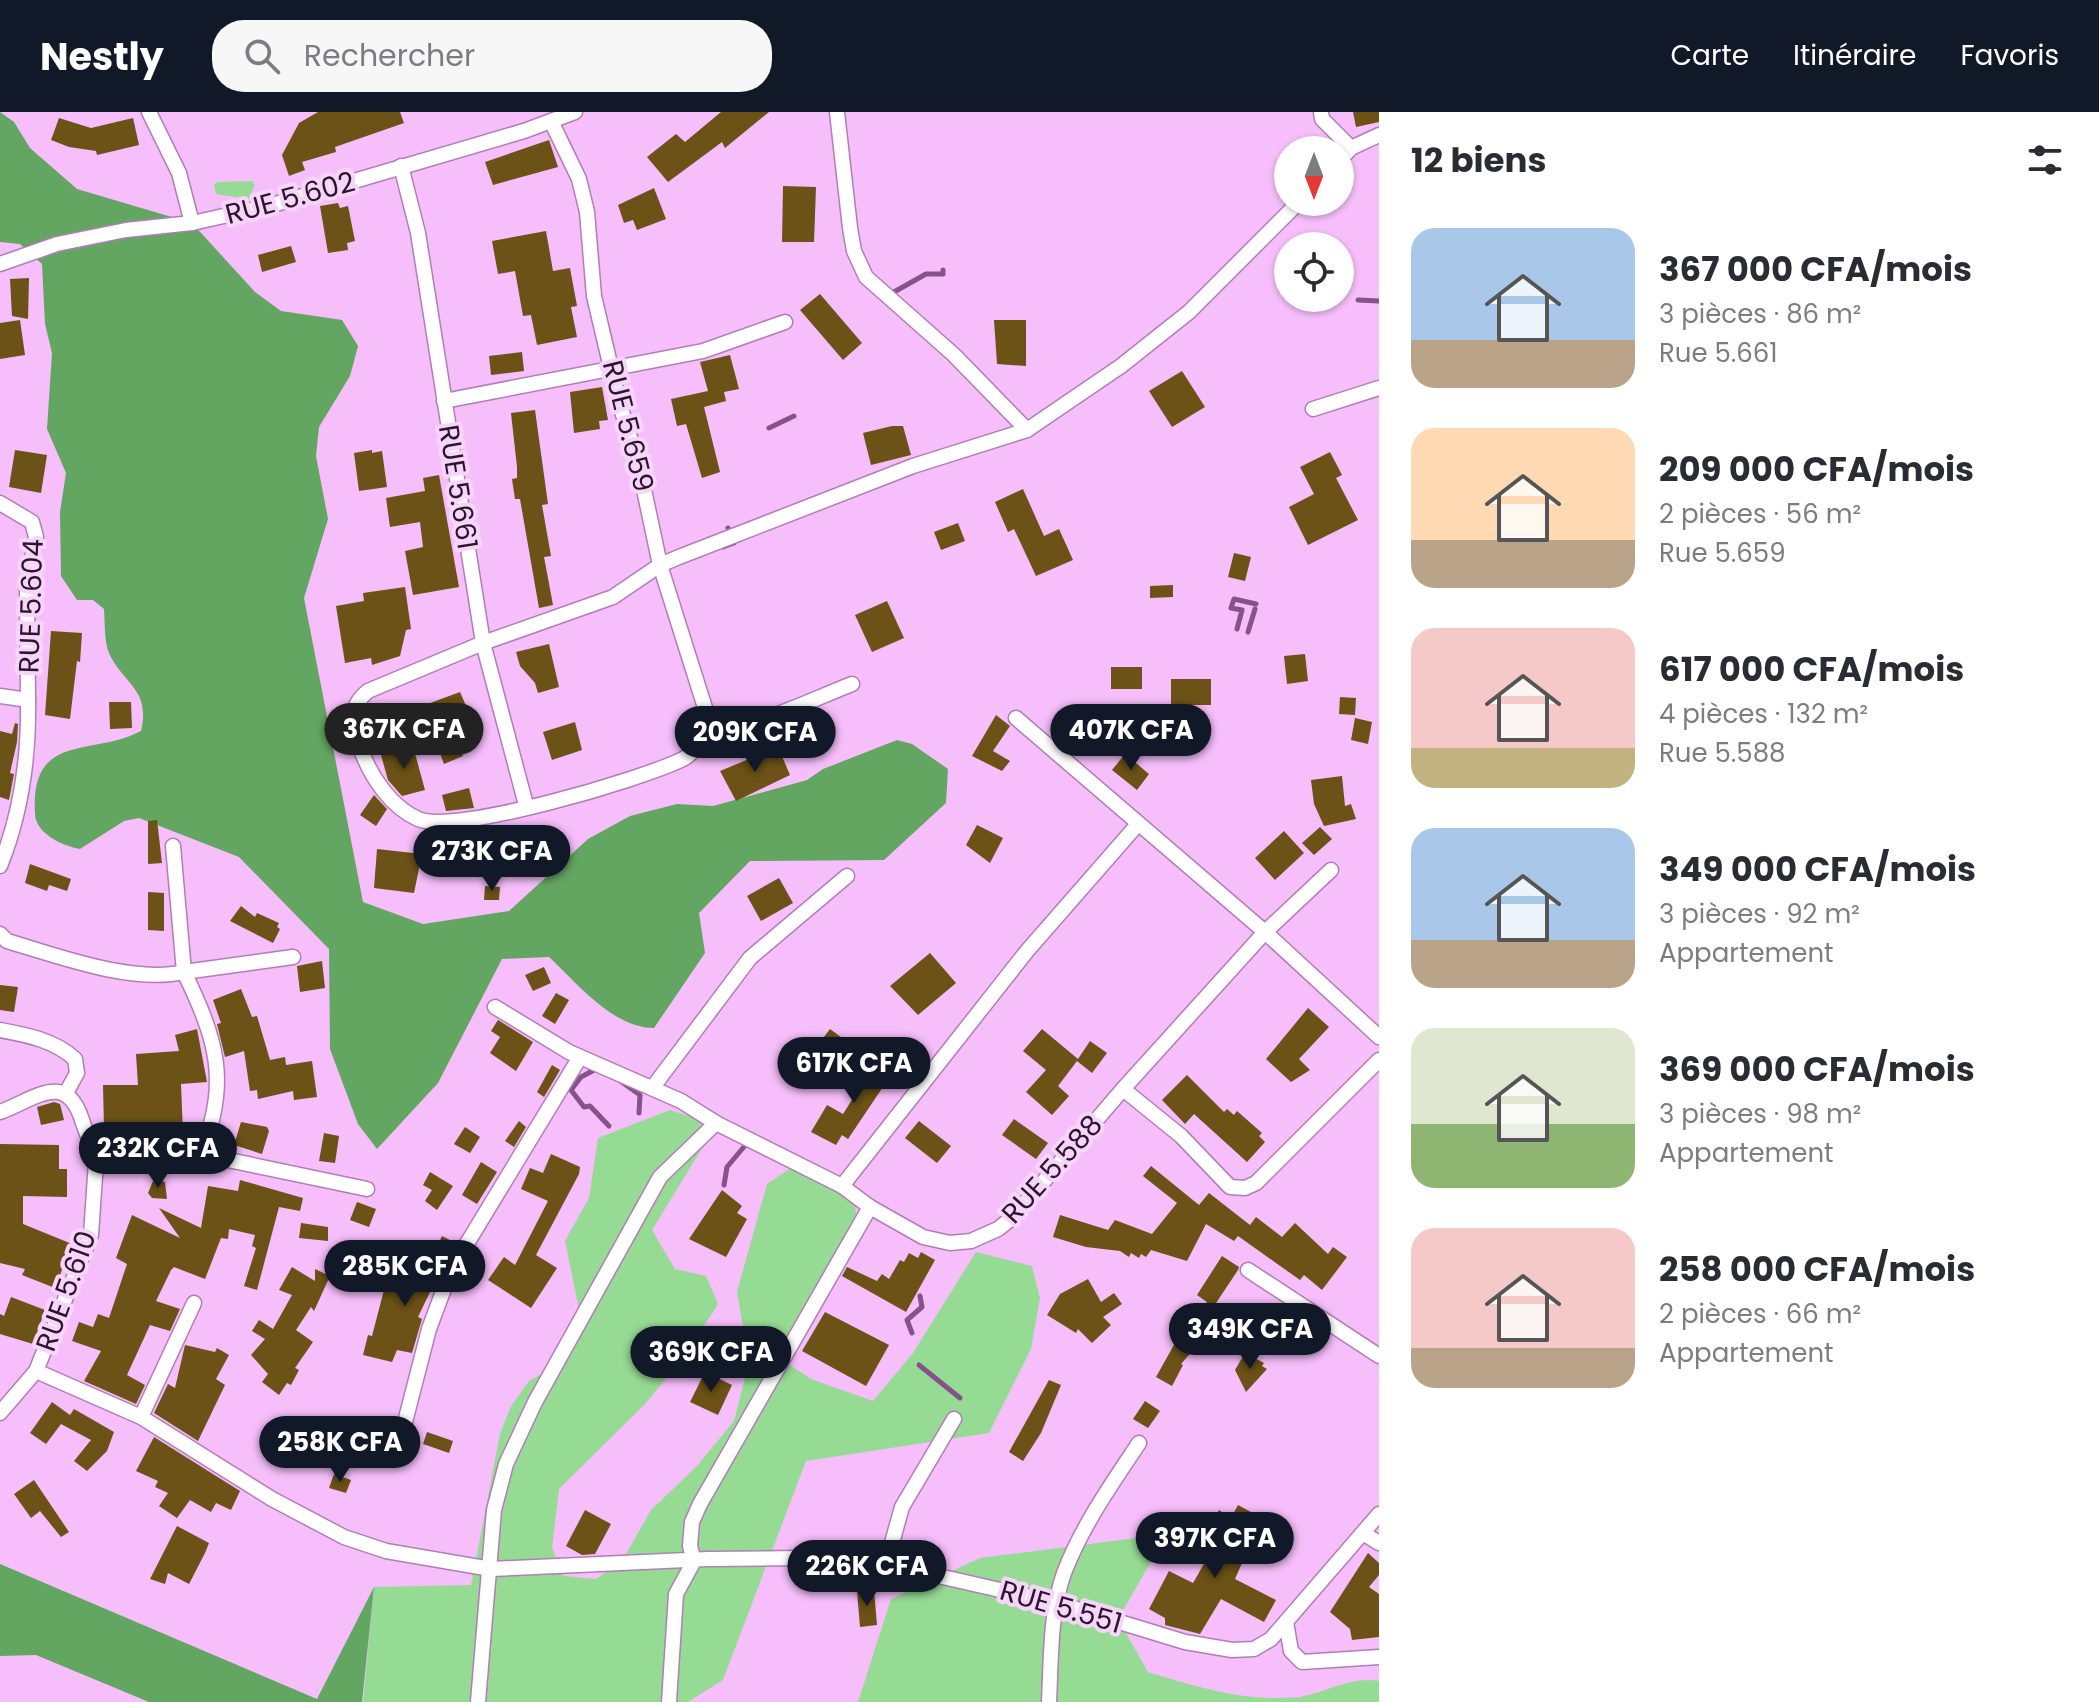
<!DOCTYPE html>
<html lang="fr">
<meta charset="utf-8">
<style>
:root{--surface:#fff;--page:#f7f7f7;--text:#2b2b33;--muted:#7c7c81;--accent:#111827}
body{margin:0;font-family:Poppins,sans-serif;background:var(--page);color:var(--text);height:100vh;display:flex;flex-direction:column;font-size:30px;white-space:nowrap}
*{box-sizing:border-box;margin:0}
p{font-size:26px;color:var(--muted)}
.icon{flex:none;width:44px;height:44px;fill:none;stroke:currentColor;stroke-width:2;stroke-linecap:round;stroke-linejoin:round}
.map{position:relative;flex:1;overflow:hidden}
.drawer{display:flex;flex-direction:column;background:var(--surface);width:720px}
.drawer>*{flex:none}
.needle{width:52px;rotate:180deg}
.buttons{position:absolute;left:1274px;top:24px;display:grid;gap:16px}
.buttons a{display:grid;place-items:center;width:80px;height:80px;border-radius:50%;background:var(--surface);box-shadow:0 2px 6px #0004;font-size:40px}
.price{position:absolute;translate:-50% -68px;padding:0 18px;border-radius:28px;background:var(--accent);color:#fff;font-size:26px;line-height:52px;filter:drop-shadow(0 2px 4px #0008)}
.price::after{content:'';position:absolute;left:50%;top:48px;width:24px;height:18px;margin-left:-12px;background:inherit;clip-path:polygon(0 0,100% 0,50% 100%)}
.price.on{background:#222;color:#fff}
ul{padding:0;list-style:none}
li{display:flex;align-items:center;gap:24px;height:200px;padding:0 32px}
li span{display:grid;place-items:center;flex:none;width:224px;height:160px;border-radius:24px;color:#555}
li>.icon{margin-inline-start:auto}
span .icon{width:96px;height:96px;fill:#fffc;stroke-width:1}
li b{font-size:34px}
h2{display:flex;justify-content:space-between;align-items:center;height:96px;padding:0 32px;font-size:34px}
header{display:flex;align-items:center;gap:48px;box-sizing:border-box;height:112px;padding:0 40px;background:var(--accent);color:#fff}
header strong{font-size:38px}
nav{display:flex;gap:44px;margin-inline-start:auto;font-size:28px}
.search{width:560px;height:72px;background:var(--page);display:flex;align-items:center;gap:20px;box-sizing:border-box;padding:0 28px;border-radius:32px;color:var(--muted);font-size:30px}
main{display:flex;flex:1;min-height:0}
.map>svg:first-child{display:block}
.green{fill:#96db94}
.forest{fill:#63a662}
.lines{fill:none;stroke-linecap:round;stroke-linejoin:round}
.stream{stroke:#85538a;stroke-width:5}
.building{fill:#6c5216}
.street-casing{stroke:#b27db7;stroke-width:17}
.street{stroke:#fff;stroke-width:14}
.labels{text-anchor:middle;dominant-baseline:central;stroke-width:8;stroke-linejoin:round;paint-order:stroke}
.street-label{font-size:28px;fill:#2a152c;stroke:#f7d4f9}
</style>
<header>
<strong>Nestly</strong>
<div class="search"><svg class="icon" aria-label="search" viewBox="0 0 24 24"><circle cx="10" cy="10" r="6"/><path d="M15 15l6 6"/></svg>Rechercher</div>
<nav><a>Carte</a><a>Itinéraire</a><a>Favoris</a></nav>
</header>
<main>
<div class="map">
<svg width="1379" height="1590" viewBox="0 0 1379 1590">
<rect width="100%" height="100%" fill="#f6befb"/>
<g class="green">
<polygon points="252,69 255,73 249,87 216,82 214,72 218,70"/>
<polygon points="670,998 698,1007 709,1025 652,1118 675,1157 706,1164 718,1192 685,1243 646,1291 559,1377 552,1436 564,1464 596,1467 622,1449 651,1398 697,1354 734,1309 749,1250 737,1180 767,1072 791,1056 855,1089 857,1123 776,1244 811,1267 873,1289 913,1241 976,1140 1032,1154 1040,1186 1031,1237 989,1321 806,1349 723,1568 688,1590 363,1590 374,1475 471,1473 500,1322 511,1294 529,1269 557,1253 580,1202 565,1129 589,1086 598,1026"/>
<path d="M1167 1422 1118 1507 1148 1560C1200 1576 1245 1590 1300 1585 1327 1580 1352 1564 1379 1569V1590H858L891 1487 980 1446Z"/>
</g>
<g class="forest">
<path d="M0 0 14 10 30 36 77 77 192 111 255 180 281 199 342 208 358 234 350 264 319 315 316 344 328 407 304 486 363 790 423 812 509 799 588 727 630 704 677 692 713 694 807 668 823 657 897 628 912 632 948 657 946 691 884 748 750 749 699 801 705 841 654 916C613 916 577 871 549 845L502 847 438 971 377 1037 358 1012 330 937 329 837 239 745 139 706 124 709 80 737C63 734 36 722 35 702 30 619 92 645 141 619 151 577 123 572 109 541 104 529 105 510 104 497L93 488H77L61 464 60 400 66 361 47 317 52 241 45 212 42 152 20 132 0 130Z"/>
<polygon points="0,1452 317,1587 374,1475 362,1590 149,1590 36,1543 0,1544"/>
</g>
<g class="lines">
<g class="stream">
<polyline points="894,180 926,162 943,162 943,158"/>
<polyline points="1358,188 1379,189"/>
<polyline points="769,316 794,304"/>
<polyline points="723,435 734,431 728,416"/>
<polyline points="1237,517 1242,498 1231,496 1234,487 1256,492"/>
<polyline points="1248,520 1255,497"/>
<polyline points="598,956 581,965 571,978 584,995 590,994 609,1014"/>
<polyline points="619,968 640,983 639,1001"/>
<polyline points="724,1073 727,1055 748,1030"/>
<polyline points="912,1221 907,1208 922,1195 920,1184"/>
<polyline points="919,1253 960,1286"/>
</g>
</g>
<g class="building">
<polygon points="318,0 400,0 404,11 335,35 336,40 302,50 305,58 289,64 282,43 299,11"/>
<polygon points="721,0 769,0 725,36 722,30 668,70 647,45 676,22 685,30"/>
<polygon points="1353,0 1379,0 1379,10 1356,15"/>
<polygon points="59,6 91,16 133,6 139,33 97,43 96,39 69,35 51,28"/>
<polygon points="549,28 558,55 493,73 485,50"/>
<polygon points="783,74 816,75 814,130 782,130"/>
<polygon points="654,76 666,107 637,118 633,108 624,111 618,93"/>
<polygon points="338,91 340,96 348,94 355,129 347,131 348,138 328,141 320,94"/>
<polygon points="546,119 553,159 570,156 577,194 571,195 577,225 537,233 531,203 523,204 515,159 498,162 492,129"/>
<polygon points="291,134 296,150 262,160 258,143"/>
<polygon points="29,166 28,207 12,204 10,167"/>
<polygon points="820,182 862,231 843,248 800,198"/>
<polygon points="20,208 25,243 0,247 0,211"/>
<polygon points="994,208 1026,208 1026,254 997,252"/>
<polygon points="522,240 524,259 491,263 489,244"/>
<polygon points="730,243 739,277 724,280 726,289 704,295 720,360 702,366 686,312 677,314 671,287 708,279 700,250"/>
<polygon points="1182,259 1205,295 1172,315 1149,279"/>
<polygon points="602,275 608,308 599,309 600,317 574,321 570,280"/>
<polygon points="535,298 548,392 542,393 551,444 544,445 553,493 539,496 520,387 515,387 512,367 517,366 517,355 511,301"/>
<polygon points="892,314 903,314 911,343 871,353 863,321"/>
<polygon points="15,338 47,343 41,381 9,375"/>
<polygon points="372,338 372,341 382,339 387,375 359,379 354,341"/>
<polygon points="1330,340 1342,363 1336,366 1358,408 1308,433 1289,395 1314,382 1300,355"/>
<polygon points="439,363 459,475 413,483 405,439 423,435 420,410 390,415 386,386 425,379 423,366"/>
<polygon points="1023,377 1044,424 1059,417 1073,448 1036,464 1014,417 1008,420 995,390"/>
<polygon points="958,411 965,429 941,438 934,420"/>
<polygon points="1234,441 1251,445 1245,469 1228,465"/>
<polygon points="1173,473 1173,485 1150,486 1150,474"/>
<polygon points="405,475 411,517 406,518 400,544 372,553 371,546 345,551 336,494 364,489 363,481"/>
<polygon points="887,489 904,526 872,540 855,503"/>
<polygon points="51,519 82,521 80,550 77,549 70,607 45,603"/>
<polygon points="549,532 559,575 538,581 535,571 520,554 516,540"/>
<polygon points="1305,542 1308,569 1287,572 1284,544"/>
<rect x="1111" y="555" width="31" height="22"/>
<rect x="1171" y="567" width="40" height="26"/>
<polygon points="460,580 474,612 454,620 463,644 444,652 422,594"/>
<polygon points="1340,585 1356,586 1355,603 1339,602"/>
<polygon points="109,590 131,590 132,616 110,617"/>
<polygon points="996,603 1010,614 993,639 1010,649 1002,659 972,644"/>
<polygon points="1355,606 1372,610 1368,632 1351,628"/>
<polygon points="575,610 582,638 552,648 543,620"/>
<polygon points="15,611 18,612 17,630 10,661 14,662 9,688 0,685 0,619 12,622"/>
<polygon points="413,634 425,678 402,684 388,668 381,643"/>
<polygon points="778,635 790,663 736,689 720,659"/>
<polygon points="1125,642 1149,662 1137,678 1112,658"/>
<polygon points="1342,664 1345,694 1351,692 1356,707 1324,714 1314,692 1311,668"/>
<polygon points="469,676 474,696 446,699 442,683"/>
<polygon points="374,683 387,697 376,714 360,703"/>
<polygon points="157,708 162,751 148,752 148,709"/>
<polygon points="977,713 1003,726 990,751 966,733"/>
<polygon points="1320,715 1332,727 1314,743 1302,731"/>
<polygon points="1284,719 1304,741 1275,768 1255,746"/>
<polygon points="377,737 422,742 414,781 374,776"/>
<polygon points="30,752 71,767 67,779 49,773 47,779 25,771"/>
<polygon points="779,766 793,791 761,809 747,784"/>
<polygon points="485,774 500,775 499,788 484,788"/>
<polygon points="148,780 164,781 164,819 148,818"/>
<polygon points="241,794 255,805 257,801 279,811 277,815 280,817 273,831 230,809"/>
<polygon points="930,841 956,871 918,903 890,874"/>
<polygon points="322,849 325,876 300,880 297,854"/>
<polygon points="544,855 551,871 533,879 525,863"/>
<polygon points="0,873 18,875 14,900 0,898"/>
<polygon points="241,877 252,905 257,904 270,948 285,945 286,953 312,949 317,985 294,988 293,979 258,987 257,978 250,979 244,939 225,945 217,912 221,911 213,888"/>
<polygon points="556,881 569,888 555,912 542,904"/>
<polygon points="1308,896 1329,915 1299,947 1310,958 1291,970 1266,947"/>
<polygon points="498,908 533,930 516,959 490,941 500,925 491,919"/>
<polygon points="197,917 207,970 181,972 183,1021 170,1022 170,1027 144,1026 144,1020 104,1017 103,973 138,973 136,942 179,939 175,923"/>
<polygon points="830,917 856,936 837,960 825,950 829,944 817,934"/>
<polygon points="1042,917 1078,947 1090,929 1107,941 1092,961 1077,949 1058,974 1069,984 1052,1003 1026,980 1046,958 1023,939"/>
<polygon points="880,943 897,954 848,1027 842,1023 836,1033 811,1020 827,993 843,1002"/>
<polygon points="552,953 560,958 544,985 537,980"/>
<polygon points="1187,963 1224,1000 1227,997 1234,1003 1237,999 1262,1021 1259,1024 1265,1030 1247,1050 1194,1002 1185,1012 1162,988"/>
<polygon points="54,990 60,992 64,1008 41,1013 37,995"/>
<polygon points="1014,1007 1048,1031 1036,1047 1002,1023"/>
<polygon points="519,1009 526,1015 514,1035 505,1029"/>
<polygon points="919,1009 951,1034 937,1051 905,1026"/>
<polygon points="241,1010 267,1015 269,1019 262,1042 234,1033"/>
<polygon points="465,1015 480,1025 470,1041 454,1032"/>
<polygon points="324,1021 339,1024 335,1051 319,1049"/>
<polygon points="0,1032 59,1033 59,1057 67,1057 67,1085 23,1084 23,1112 72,1132 55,1176 22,1163 25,1157 0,1151"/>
<polygon points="551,1042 580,1055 579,1062 536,1143 557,1156 531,1196 488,1168 504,1145 515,1153 548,1089 521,1077 530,1056 543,1061"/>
<polygon points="481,1050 497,1060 477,1092 462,1083"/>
<polygon points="1151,1054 1199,1093 1209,1081 1250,1113 1256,1105 1282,1125 1295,1111 1328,1142 1333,1135 1347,1145 1322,1178 1304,1163 1300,1168 1238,1124 1234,1129 1206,1112 1187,1149 1151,1138 1146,1145 1141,1142 1139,1146 1131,1141 1129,1145 1120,1139 1086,1135 1053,1125 1060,1103 1108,1118 1115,1108 1152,1122 1177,1091 1143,1064"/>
<polygon points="430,1060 453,1074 437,1098 425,1089 432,1078 423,1073"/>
<polygon points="160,1068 165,1070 167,1087 152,1086 148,1081 153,1069"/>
<polygon points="240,1068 303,1086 300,1099 279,1095 257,1178 244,1174 256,1136 252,1134 255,1123 229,1117 228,1127 221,1126 205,1167 174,1155 171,1158 156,1189 180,1197 170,1219 150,1213 127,1263 145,1273 136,1292 84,1269 101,1239 72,1229 79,1210 93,1215 98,1202 109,1206 127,1152 116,1146 132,1103 180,1126 159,1096 201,1116 208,1074 238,1079"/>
<polygon points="722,1078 742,1094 737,1101 747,1107 726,1145 689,1127"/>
<polygon points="357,1090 376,1097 369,1115 350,1108"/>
<polygon points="301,1111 328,1115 328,1129 299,1126"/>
<polygon points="442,1124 454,1130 418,1205 422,1207 412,1241 397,1238 392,1250 363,1243 368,1223 372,1224 385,1174 394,1177 403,1154 424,1161"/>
<polygon points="921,1140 935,1148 906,1200 842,1164 847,1155 877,1169 882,1162 889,1167 900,1148 904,1150 909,1141 918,1146"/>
<polygon points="1222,1144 1239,1155 1238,1158 1202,1212 1210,1219 1181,1252 1183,1253 1172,1274 1156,1265 1175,1231 1172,1228 1207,1190 1197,1183"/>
<polygon points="292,1155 315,1169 315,1157 330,1164 314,1199 311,1195 296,1218 313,1230 295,1256 299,1258 291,1273 287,1271 279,1283 262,1270 268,1262 251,1243 265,1227 252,1219 259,1208 273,1217 292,1183 279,1178"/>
<polygon points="1088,1167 1101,1190 1114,1181 1122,1192 1103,1205 1111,1213 1092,1231 1078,1217 1076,1221 1047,1203 1060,1182"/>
<polygon points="11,1185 45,1198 33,1232 0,1222 0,1202 4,1204"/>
<polygon points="825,1200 889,1233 866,1274 802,1239"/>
<polygon points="185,1233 215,1240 217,1236 229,1243 216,1267 225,1273 198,1329 154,1301 168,1272 175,1276"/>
<polygon points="1245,1241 1264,1251 1262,1254 1267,1257 1246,1280 1235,1258"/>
<polygon points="705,1260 732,1273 718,1303 690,1290"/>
<polygon points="1049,1268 1061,1273 1041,1321 1023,1349 1009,1340"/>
<polygon points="1145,1289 1160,1299 1148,1316 1133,1307"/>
<polygon points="52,1290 70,1303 74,1297 114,1320 107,1339 87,1359 74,1349 91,1328 61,1312 46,1332 30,1321"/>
<polygon points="427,1320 453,1329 449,1341 423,1332"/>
<polygon points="154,1325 240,1379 231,1398 216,1391 211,1400 190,1388 177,1406 159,1394 168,1381 155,1375 158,1369 136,1359"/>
<polygon points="334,1362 351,1368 346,1381 329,1376"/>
<polygon points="34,1368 69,1420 61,1425 40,1399 31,1406 14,1382"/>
<polygon points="1238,1393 1262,1406 1235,1467 1276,1488 1264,1510 1221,1487 1200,1522 1165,1513 1165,1506 1149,1497 1169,1459 1193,1471 1224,1417 1212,1410 1219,1398 1231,1406"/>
<polygon points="585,1398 611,1412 595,1442 582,1443 566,1434"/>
<polygon points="177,1414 209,1431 205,1441 189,1472 168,1461 165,1472 150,1467"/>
<polygon points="1368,1441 1379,1451 1379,1463 1369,1475 1379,1482 1379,1525 1352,1528 1350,1517 1330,1500"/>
<polygon points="874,1478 877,1513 860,1515 857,1479"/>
</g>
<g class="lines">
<defs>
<g id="street">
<polyline points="149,0 179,61 192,111"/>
<polyline points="837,0 850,116 854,139 866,165 954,243 1027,318"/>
<polyline points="1321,0 1322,7 1351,36 1379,23"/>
<polyline points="551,9 579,67 587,100 594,184 619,290 639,354 660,453 712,618"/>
<polyline points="1340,48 1351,36"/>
<polyline points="401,54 418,121 483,531 526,693"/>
<polyline points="0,152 57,132 126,118 192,111 269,94 524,19 575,0"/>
<polyline points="444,289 703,239 785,210"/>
<polyline points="1313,297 1379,276"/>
<polyline points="0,391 32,410 36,425 27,476 28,588 0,584"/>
<path d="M852 572C824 583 796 596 767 606 750 611 730 611 714 618 701 623 696 641 683 647 643 667 455 723 418 707 391 695 371 665 361 638 353 614 346 597 368 579L483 531 613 485 660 453 679 445 913 354 1027 318 1121 254 1189 200 1299 90"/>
<polyline points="1016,606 1265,820 1379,925"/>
<path d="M0 754C21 702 29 644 28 588"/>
<path d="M0 822 7 829C58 844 132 872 184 860L173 734"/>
<polyline points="495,895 569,940 681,989 716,1011 842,1074 870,1095 923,1125 950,1131 971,1129 998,1117 1013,1105 1123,977 1181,1024 1230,1075 1245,1076 1256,1071 1379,948"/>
<path d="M0 918C27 923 54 928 75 947L77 961 66 981"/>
<polyline points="653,975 750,846 847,764"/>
<polyline points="1123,977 1265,820 1331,758"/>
<path d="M0 1000C35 987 66 958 82 1008 86 1019 88 1029 97 1035L91 1123 36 1259 0 1301"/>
<polyline points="97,1035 176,1037 367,1077"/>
<path d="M201 1041C230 971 217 928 184 860L293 845"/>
<polyline points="842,1074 1027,839 1138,712"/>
<polyline points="1248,1158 1379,1244"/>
<polyline points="36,1259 141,1305 272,1387 344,1425 386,1439 491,1457 708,1447 799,1446 886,1452 1057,1491 1185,1530 1232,1538 1254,1537 1271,1527 1379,1402"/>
<polyline points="141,1305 194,1191"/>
<polyline points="397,1341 429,1217 451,1158 580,945"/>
<polyline points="1363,1421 1379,1431"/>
<polyline points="886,1452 902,1395 954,1307"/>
<polyline points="1286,1510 1291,1539 1302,1550 1379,1545"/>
<polyline points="478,1590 494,1398 506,1352 535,1290 660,1065 716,1011"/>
<polyline points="669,1590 676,1482 694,1449 690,1434 692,1410 700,1392 870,1095"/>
<path d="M1049 1590C1051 1549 1050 1500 1064 1461 1082 1414 1111 1373 1139 1331"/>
</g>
</defs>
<use href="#street" class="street-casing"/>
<use href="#street" class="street"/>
</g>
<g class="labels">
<g class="street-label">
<text transform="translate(290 86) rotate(-15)">RUE 5.602</text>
<text transform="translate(628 314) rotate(76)">RUE 5.659</text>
<text transform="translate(458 375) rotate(81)">RUE 5.661</text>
<text transform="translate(31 494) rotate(-88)">RUE 5.604</text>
<text transform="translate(1052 1057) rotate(-48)">RUE 5.588</text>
<text transform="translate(66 1179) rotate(-70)">RUE 5.610</text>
<text transform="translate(1061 1495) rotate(16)">RUE 5.551</text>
</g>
</g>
</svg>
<div class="buttons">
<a><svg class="needle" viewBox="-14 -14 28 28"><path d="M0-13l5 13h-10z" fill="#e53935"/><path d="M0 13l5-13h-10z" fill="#7c7c81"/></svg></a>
<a><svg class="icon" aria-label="locate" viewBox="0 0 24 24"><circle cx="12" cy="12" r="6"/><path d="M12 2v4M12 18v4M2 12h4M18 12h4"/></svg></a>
</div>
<b class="price on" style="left:404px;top:659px">367K CFA</b>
<b class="price" style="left:1131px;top:660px">407K CFA</b>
<b class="price" style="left:755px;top:662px">209K CFA</b>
<b class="price" style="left:492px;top:781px">273K CFA</b>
<b class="price" style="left:854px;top:993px">617K CFA</b>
<b class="price" style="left:158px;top:1078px">232K CFA</b>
<b class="price" style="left:405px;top:1196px">285K CFA</b>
<b class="price" style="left:1250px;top:1259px">349K CFA</b>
<b class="price" style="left:711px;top:1282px">369K CFA</b>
<b class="price" style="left:340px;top:1372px">258K CFA</b>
<b class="price" style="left:1215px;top:1468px">397K CFA</b>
<b class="price" style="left:867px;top:1496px">226K CFA</b>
</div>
<section class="drawer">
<h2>12 biens<svg class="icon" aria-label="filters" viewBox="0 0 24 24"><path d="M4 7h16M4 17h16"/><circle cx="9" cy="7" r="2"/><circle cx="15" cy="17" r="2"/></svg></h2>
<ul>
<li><span style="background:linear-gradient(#a9c7e8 70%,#b9a48a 0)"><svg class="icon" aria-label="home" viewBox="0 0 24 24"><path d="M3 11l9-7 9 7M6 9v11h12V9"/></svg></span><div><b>367 000 CFA/mois</b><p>3 pièces · 86 m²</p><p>Rue 5.661</p></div></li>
<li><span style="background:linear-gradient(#ffd9b3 70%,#b9a48a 0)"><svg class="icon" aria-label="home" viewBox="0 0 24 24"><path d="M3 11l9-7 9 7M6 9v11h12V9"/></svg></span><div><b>209 000 CFA/mois</b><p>2 pièces · 56 m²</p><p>Rue 5.659</p></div></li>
<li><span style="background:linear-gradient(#f6c9c9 75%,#c2b280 0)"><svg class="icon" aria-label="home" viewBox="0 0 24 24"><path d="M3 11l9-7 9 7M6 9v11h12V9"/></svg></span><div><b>617 000 CFA/mois</b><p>4 pièces · 132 m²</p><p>Rue 5.588</p></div></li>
<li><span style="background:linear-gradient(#a9c7e8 70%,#b9a48a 0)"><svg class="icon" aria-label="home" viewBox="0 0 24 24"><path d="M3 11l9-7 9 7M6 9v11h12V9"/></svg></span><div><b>349 000 CFA/mois</b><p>3 pièces · 92 m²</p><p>Appartement</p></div></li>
<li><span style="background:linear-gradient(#dfe7d0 60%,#8fb573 0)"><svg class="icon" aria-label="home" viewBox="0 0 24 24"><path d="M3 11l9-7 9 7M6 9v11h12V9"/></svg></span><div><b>369 000 CFA/mois</b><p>3 pièces · 98 m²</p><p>Appartement</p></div></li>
<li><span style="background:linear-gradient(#f6c9c9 75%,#b9a48a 0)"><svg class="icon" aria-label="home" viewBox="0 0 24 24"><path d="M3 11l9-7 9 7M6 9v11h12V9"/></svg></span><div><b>258 000 CFA/mois</b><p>2 pièces · 66 m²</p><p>Appartement</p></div></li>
</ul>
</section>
</main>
